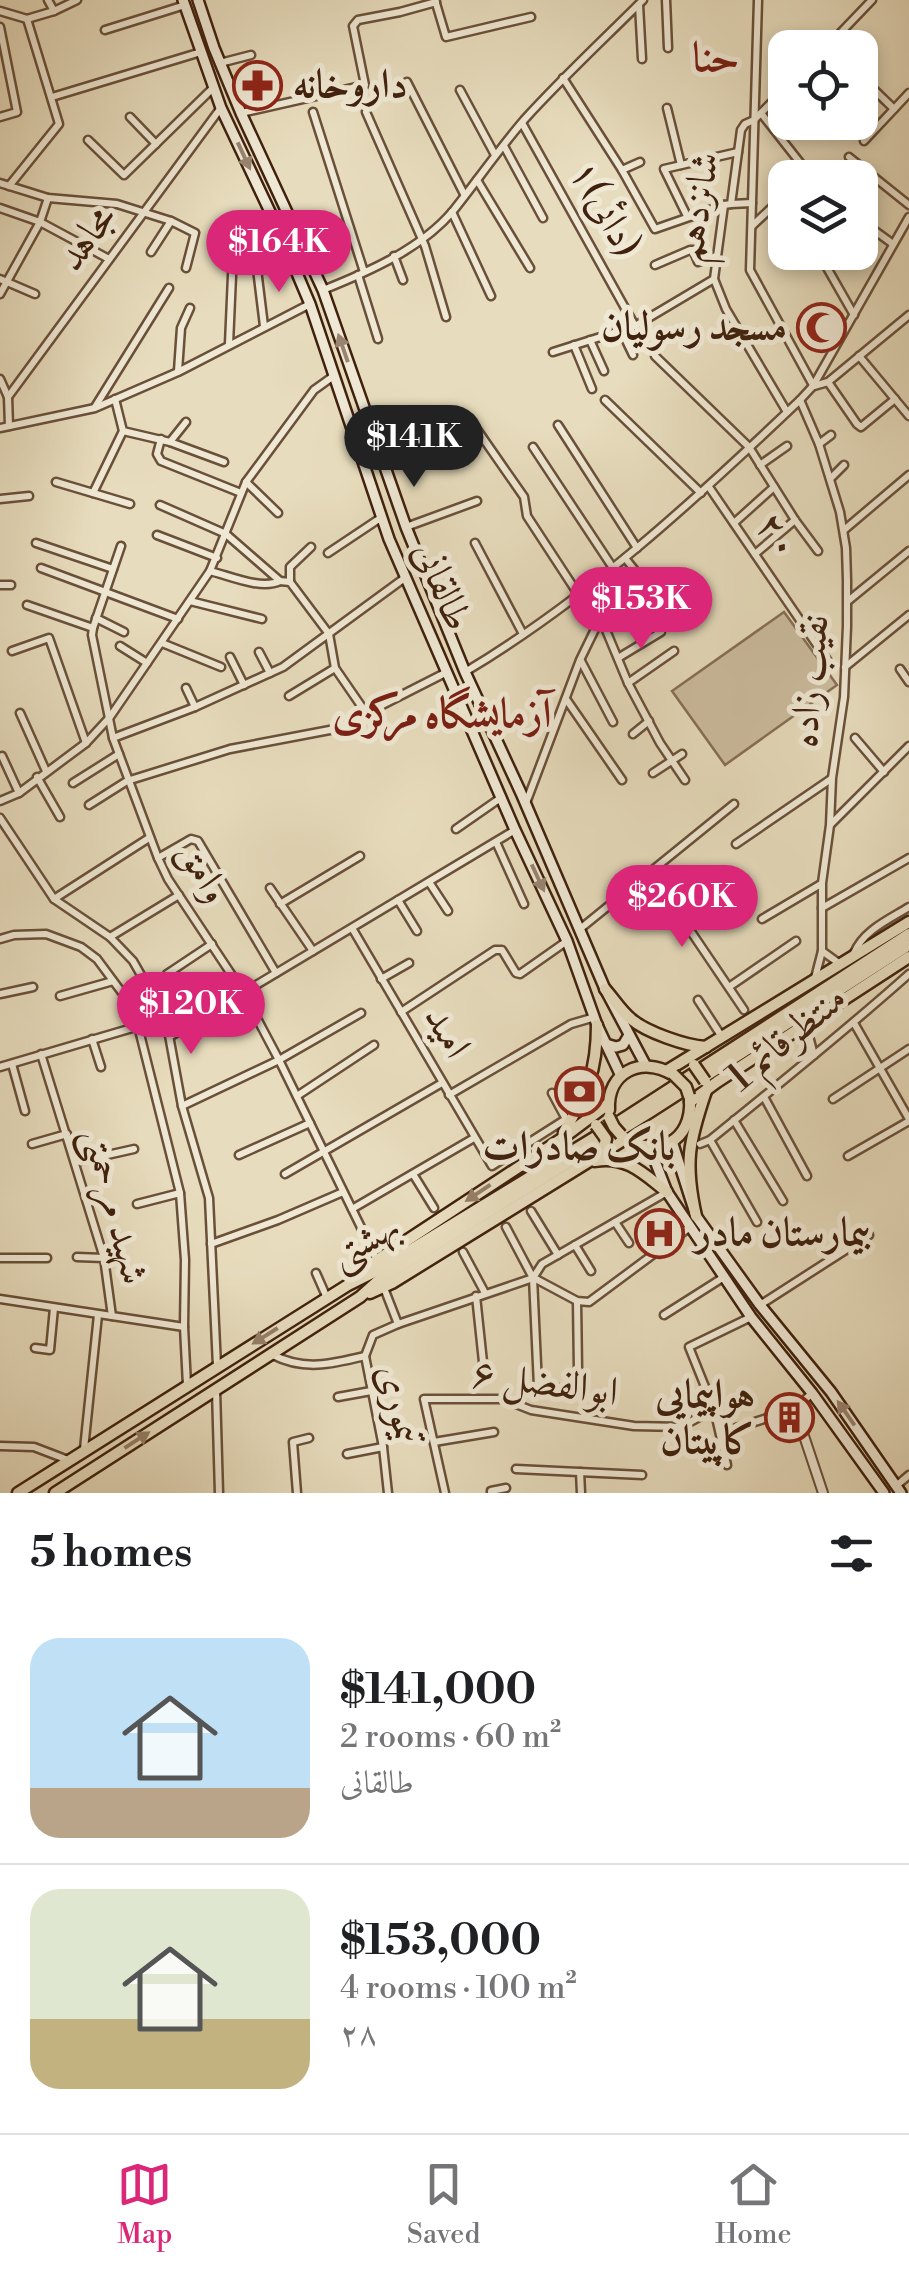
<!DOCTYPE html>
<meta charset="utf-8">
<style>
:root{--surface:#fff;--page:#f6f6f6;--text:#202124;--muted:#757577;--line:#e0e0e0;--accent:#db2777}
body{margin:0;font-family:"Libre Bodoni",Amiri,serif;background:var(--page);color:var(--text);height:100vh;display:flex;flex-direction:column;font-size:38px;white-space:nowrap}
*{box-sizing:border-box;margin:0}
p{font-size:32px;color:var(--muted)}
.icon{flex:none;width:55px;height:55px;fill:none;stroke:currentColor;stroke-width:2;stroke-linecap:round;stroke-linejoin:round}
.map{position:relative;height:1493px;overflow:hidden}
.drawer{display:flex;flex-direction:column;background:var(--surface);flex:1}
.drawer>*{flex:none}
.controls{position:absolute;left:768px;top:30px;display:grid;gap:20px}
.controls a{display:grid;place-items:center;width:110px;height:110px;border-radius:20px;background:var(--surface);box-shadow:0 5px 15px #0003;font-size:50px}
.price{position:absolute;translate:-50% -85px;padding:0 22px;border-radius:35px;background:var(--accent);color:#fff;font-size:32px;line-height:65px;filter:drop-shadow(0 2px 5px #0008)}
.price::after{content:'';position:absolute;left:50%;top:60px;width:30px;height:22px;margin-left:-15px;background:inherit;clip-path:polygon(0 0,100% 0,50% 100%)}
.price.on{background:#222;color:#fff}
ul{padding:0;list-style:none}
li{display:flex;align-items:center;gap:30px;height:250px;padding:0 30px}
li+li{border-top:2px solid var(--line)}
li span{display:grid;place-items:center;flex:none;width:280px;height:200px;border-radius:30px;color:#555}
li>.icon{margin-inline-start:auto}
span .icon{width:120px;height:120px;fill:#fffc;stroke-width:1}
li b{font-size:42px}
h2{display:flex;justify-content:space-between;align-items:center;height:120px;padding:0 30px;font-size:42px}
.menu{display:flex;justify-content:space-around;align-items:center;height:140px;border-top:2px solid var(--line);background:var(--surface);font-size:28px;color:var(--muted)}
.menu a{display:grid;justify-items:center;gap:5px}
.menu .on{color:var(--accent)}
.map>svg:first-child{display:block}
.green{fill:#cbbc9f;stroke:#866e56;stroke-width:2.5}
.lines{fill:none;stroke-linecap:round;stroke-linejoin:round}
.minor-casing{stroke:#6a5039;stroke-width:11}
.tertiary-casing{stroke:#6a5039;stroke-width:12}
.secondary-casing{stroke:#40210d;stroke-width:14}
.primary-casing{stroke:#40210d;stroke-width:15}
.minor{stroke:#efe8d4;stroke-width:6}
.tertiary{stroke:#efe8d4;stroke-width:8}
.secondary{stroke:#efe8d4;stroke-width:9}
.primary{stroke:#e7dcbd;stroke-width:10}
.primary-bridge-casing{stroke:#40210d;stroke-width:15;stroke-linecap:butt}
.primary-bridge{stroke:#e7dcbd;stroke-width:10}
.oneway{fill:#988470}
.oneway2{fill:#947e65}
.labels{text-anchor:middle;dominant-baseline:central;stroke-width:10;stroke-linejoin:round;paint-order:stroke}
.poi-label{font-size:40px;font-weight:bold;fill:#40210d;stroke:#efe8d4;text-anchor:start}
.street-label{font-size:40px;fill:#40210d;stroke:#efe8d4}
.neighbourhood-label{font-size:42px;font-weight:bold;fill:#7a1f14;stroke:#efe8d4}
</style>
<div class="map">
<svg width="909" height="1493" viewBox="0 0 909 1493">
<rect width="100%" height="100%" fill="#e7dcbd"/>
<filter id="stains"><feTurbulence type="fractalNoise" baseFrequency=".002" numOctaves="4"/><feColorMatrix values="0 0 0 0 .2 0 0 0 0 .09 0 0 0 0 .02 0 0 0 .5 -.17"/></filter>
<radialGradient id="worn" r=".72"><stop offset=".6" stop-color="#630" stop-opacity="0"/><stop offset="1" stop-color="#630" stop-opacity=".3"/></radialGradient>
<polygon class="green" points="784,612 837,685 725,765 672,691"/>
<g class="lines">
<defs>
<g id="minor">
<polyline points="48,0 54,11"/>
<polyline points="435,0 446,37 531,17"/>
<polyline points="666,0 668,48"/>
<polyline points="758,0 750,270 813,385"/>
<polyline points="639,5 642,59"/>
<polyline points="0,11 27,19 54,11 77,0"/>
<polyline points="0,27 17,112 0,117"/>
<polyline points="105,30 185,5"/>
<polyline points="793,43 796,48"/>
<polyline points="826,48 872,0"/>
<polyline points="220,63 251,55"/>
<polyline points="860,76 894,109"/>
<polyline points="563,78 622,170 655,229 724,205"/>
<polyline points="407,82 464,194"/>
<polyline points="785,89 754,120 745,124 741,130 731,204 724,205 714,279 726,309 787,412"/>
<polyline points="460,90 495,155"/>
<polyline points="52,97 201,52"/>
<polyline points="667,108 681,165"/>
<polyline points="313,112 364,272"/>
<polyline points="366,112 425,246 446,317"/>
<polyline points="241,113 365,85 353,26 358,20 400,12 436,2"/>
<polyline points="761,113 805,169 806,173 803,178"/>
<polyline points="130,117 156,144"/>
<polyline points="807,122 817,134"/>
<polyline points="522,123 635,326"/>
<polyline points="88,140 124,175 214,87"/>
<polyline points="864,141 909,93"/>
<polyline points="504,146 543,218"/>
<polyline points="849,157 909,205"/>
<polyline points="622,170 640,162"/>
<polyline points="477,180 530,268"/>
<polyline points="0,183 48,198 117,204 171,221 195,233 186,268"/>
<polyline points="9,186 59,124 27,19"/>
<polyline points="731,204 752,203"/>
<polyline points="0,208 40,222 109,259"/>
<polyline points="452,212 491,296"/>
<polyline points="687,216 664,169 738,152"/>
<polyline points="860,220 893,244"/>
<polyline points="752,226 785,195"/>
<polyline points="151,252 171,221"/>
<polyline points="818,252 854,315"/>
<polyline points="394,256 403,280"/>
<polyline points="655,265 690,250 693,250 698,262 716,256"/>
<polyline points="257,269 264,326"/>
<polyline points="358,275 378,339"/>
<polyline points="0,279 35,294"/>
<path d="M323 290C368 272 421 249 453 211 477 181 499 149 524 120 562 78 603 40 643 0"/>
<polyline points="0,294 40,222 48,198"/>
<polyline points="621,330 633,355"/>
<polyline points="590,340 604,371"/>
<polyline points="229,344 234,230"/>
<polyline points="574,345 592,389"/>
<polyline points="553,352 635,326 714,279"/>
<polyline points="655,356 749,447 795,520 818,551"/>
<polyline points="859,356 909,416"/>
<polyline points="178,371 181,328 190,308"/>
<polyline points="0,379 8,397 9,426"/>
<polyline points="828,382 857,424 861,427 895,399"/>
<polyline points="814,386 828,382 909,315"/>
<polyline points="8,397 220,109"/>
<polyline points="115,399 123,431 170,442 224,462"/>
<polyline points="605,400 701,493"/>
<polyline points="800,400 819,444 840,512 846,548 847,580 847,626 844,697 832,778 830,825 822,883 822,951 815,978"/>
<polyline points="95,407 169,288"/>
<polyline points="469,418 524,497 527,516 578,594"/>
<polyline points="558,425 637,548"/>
<polyline points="0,428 95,408 178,372 310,304"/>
<polyline points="161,439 157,454 161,461 241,493"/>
<polyline points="170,442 186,422"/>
<polyline points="819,444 831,435"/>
<polyline points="533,447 613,568"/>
<polyline points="760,465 787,446"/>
<polyline points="831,478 844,465"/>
<polyline points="56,482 130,504"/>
<polyline points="246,482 278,513"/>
<polyline points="709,487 832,667"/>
<polyline points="93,493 123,431"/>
<polyline points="0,499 29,496"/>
<polyline points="160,505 226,534 280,581 290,582 329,634 335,668 366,713"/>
<polyline points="734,523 774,487"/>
<polyline points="406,527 477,501"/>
<polyline points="844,530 909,475"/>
<polyline points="157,535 217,558"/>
<polyline points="36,543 113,569"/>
<polyline points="475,543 523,634"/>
<polyline points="121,546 93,628 92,635 113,738 158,858 168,879 243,992 279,1060 377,1260"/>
<polyline points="328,553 382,517"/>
<polyline points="755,554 795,520"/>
<polyline points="625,558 660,602"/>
<polyline points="41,568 178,619"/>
<path d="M210 571C230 576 261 590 280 581"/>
<polyline points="290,582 290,567 311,547"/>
<polyline points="0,585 11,585"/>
<polyline points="588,587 628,683 660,743 685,780"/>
<polyline points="190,601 262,619"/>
<polyline points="848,601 909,551"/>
<polyline points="27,605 93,628"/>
<polyline points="96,618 124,632"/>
<polyline points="162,643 221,667"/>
<polyline points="120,646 147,663"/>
<polyline points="12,651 49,638 86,743"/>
<polyline points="259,652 270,673"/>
<polyline points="230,657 244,685"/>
<polyline points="618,658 661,632"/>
<polyline points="581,661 613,722"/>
<polyline points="845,667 909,615"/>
<polyline points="900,669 909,682"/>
<path d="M465 672C589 598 696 499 800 400L813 386 909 217"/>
<polyline points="628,683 674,651"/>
<polyline points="186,688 195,707"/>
<polyline points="289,696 335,668"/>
<polyline points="566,699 622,780"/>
<polyline points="20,713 46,771"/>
<polyline points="633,734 649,721"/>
<polyline points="113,738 195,707 283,667 406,577"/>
<polyline points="855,738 884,772"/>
<polyline points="2,756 19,793"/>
<polyline points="653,773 682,754"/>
<polyline points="37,777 60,817"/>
<polyline points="73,783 119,754"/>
<polyline points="0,801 19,793 86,743 110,717 210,571 246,482 314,390 335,375"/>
<polyline points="526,803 580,660 600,619 647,585"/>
<polyline points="89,805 127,781 230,749 335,729 447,672"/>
<polyline points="0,818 54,899 110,937 133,961 166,1019 182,1106 209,1198 217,1366"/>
<polyline points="831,824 909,746"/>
<polyline points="456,829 502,797"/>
<polyline points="496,842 524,904"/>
<polyline points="736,844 831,779"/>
<polyline points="158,858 191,839 198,841 276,973"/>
<polyline points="650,871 744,1010"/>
<polyline points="429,882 448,911"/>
<polyline points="270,888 313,951"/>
<polyline points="54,899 149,838"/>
<polyline points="398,900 417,931"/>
<polyline points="280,904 360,856"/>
<polyline points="822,908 909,858"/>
<polyline points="681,917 719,884"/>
<polyline points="762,919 821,884"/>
<polyline points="352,928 492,1166 566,1119 552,1093"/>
<polyline points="580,929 734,804"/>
<polyline points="110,937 179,895"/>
<polyline points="0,939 14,935 46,934 81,947 97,959 123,994 137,1022 180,1193 185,1260 184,1327 187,1385"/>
<polyline points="822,951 840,964"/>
<path d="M854 953C864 930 888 920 909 907"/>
<polyline points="167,974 212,944"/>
<polyline points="381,979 409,963"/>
<polyline points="729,987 796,941"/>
<polyline points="0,994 33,987"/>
<polyline points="60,996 113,981"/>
<polyline points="698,1000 722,1037"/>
<polyline points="401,1012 495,950 502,950 516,973 520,974 567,941"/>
<polyline points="854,1023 909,1119"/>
<polyline points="806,1025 814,1055"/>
<polyline points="171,1036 515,830"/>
<polyline points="92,1039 101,1067"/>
<polyline points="41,1054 104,1258 112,1316"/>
<polyline points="12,1064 25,1111"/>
<polyline points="0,1067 139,1026"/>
<polyline points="449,1095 571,1024 595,1017"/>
<polyline points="297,1096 374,1045"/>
<polyline points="764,1097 807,1176"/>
<polyline points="833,1099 909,1049"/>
<polyline points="182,1106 279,1060 361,1013"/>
<polyline points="734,1120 783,1201"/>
<polyline points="710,1140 757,1222"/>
<polyline points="32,1144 67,1134"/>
<path d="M700 1144 710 1140C777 1086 845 1031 909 974"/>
<polyline points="239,1155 310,1123"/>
<polyline points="848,1156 909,1121"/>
<polyline points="76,1162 134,1149"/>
<polyline points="285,1174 442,1083"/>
<polyline points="413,1174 434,1208"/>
<polyline points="137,1204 180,1193"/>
<polyline points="352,1209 474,1138"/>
<polyline points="531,1211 558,1255"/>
<polyline points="615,1222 629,1243"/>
<polyline points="506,1227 533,1278 538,1386 584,1391"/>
<polyline points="211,1244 278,1220 343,1192"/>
<polyline points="575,1245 591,1271"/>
<polyline points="463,1252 485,1293"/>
<polyline points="77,1257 104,1258"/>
<polyline points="0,1258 47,1258"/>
<polyline points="316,1273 327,1298"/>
<polyline points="533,1278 542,1264 667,1192"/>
<polyline points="534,1278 577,1301 589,1302 690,1227"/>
<polyline points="384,1288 398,1324"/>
<polyline points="476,1296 483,1362"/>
<polyline points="0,1299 184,1327"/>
<polyline points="577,1301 578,1370"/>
<polyline points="760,1305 869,1235"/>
<polyline points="664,1315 724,1277"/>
<polyline points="35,1348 50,1350 54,1308"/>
<path d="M273 1355C304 1371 332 1364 365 1356"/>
<polyline points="365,1356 373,1335 398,1324 533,1278"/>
<polyline points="365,1356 383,1447 388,1493"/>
<polyline points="216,1390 219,1493"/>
<polyline points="338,1397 371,1391"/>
<polyline points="736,1428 795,1409 812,1393"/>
<polyline points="434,1442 494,1432"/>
<polyline points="0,1446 34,1447 68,1460"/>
<polyline points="84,1449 98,1315"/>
<polyline points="347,1454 383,1447"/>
<polyline points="727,1465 714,1409 689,1347 751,1317"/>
<polyline points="516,1469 642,1475"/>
<polyline points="580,1472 581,1493"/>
<polyline points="896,1486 909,1475"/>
<polyline points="297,1493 293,1442 309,1438"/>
<polyline points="445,1493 424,1399 503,1399 531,1410 634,1426 681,1427 714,1409"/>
<polyline points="491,1493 491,1491 506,1488"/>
</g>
<g id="tertiary">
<polyline points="139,1026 166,1019"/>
<polyline points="795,1409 823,1493"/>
</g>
<g id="secondary">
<polyline points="183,0 221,108 280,233 310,304 389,539 515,830 567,941 597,1025 621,1076"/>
<polyline points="198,0 214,48 241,113 323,290 406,527 465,672 521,793 605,989 646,1066"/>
<polyline points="606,1044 616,1047 623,1045 629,1035"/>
<polyline points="672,1141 696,1216 760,1305 831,1392 901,1493"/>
<polyline points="650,1148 667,1192 751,1317 812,1393 884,1493"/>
</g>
<g id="primary">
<path d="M605 989C613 998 621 1011 631 1019 646 1032 686 1046 706 1047"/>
<polyline points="668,1070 909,922"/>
<polyline points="690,1102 717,1082 909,957"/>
<path d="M609 1110C607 1072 641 1056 672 1074"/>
<path d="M564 1132C587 1092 597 1072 597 1025"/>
<path d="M622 1136C656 1160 693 1142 690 1099"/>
<path d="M595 1161C626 1155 644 1174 667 1192"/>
<path d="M696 1216C684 1163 689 1141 706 1091"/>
<polyline points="356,1277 365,1268 560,1140 608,1104"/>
<polyline points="370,1293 392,1283 625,1139"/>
<polyline points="18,1493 348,1285 376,1271 597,1136 909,934"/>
<polyline points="55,1493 360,1297 379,1280 650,1112 909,945"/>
</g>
</defs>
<use href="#minor" class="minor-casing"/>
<use href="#tertiary" class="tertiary-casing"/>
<use href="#secondary" class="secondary-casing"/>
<use href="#primary" class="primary-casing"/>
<use href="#minor" class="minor"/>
<use href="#tertiary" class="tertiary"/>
<use href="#secondary" class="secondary"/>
<use href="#primary" class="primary"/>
<defs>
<g id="primary-bridge">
<polyline points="694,1065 705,1081"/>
<polyline points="673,1074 686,1087 689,1096"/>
<polyline points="609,1117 614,1127 621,1135"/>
<polyline points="596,1125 606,1139 605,1143"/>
</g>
</defs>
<use href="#primary-bridge" class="primary-bridge-casing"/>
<use href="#primary-bridge" class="primary-bridge"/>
</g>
<defs><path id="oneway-solid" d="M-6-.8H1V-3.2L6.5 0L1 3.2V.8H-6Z" transform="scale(2.5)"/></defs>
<g class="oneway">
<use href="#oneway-solid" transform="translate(244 156) rotate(65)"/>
<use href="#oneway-solid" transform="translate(343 348) rotate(-109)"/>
<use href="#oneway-solid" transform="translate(538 878) rotate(65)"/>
<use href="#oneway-solid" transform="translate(846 1413) rotate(-125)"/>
</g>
<g class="oneway2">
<use href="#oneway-solid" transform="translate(478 1193) rotate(146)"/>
<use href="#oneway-solid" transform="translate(265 1336) rotate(148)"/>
<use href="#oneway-solid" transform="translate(137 1440) rotate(-33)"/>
</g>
<defs>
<symbol id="pharmacy-ring" viewBox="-11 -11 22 22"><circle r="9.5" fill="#efe8d4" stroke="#8f2418" stroke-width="1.5"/><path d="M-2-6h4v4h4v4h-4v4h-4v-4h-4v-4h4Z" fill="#8f2418"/></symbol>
<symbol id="mosque-ring" viewBox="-11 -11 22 22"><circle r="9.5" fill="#efe8d4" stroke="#8f2418" stroke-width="1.5"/><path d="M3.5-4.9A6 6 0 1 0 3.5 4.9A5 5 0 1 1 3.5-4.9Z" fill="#8f2418"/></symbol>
<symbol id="bank-ring" viewBox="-11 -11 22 22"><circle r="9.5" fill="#efe8d4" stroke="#8f2418" stroke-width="1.5"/><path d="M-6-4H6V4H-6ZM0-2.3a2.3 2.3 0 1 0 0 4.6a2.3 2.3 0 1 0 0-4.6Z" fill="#8f2418"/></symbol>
<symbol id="hospital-ring" viewBox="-11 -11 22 22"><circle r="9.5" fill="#efe8d4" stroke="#8f2418" stroke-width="1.5"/><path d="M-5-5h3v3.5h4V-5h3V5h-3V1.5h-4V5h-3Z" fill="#8f2418"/></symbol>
<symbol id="building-ring" viewBox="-11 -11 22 22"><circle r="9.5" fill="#efe8d4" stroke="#8f2418" stroke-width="1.5"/><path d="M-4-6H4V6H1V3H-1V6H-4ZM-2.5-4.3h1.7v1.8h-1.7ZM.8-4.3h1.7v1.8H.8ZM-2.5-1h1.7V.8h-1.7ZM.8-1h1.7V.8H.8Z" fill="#8f2418"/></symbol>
</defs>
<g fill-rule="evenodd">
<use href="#pharmacy-ring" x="230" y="58" width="55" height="55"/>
<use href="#mosque-ring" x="794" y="300" width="55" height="55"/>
<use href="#bank-ring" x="552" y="1064" width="55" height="55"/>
<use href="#hospital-ring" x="632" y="1206" width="55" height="55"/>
<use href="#building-ring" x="762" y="1390" width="55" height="55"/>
</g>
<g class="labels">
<g class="poi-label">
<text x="293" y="85">داروخانه</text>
<text x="787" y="327" text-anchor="end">مسجد رسولیان</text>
<text x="579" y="1147" text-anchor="middle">بانک صادرات</text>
<text x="695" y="1233">بیمارستان مادر</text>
<text x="755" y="1395" text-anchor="end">هواپیمایی<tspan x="755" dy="46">کاپیتان</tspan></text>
</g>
<g class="street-label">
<text transform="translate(698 207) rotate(-81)">شانزدهم</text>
<text transform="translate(605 209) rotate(61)">۱(دائی)</text>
<text transform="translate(87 238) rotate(-54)">مجاهد</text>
<text transform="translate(778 536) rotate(56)">۲۰</text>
<text transform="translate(442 586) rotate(67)">طالقانی</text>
<text transform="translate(810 681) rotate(-85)">نقیب زاده</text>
<text transform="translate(203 872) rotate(59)">وامق</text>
<text transform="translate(447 1032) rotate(60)">امید</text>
<text transform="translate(787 1038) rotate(-40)">منتظرقائم 1</text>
<text transform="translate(115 1206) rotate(75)">شهید مرحمتی</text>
<text transform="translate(365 1241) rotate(-30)">بهشتی</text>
<text transform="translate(545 1383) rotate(8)">ابوالفضل ۶</text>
<text transform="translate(399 1404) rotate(75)">تیموری</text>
</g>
<g class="neighbourhood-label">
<text x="716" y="58">حنا</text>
<text x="442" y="714">آزمایشگاه مرکزی</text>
</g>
</g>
<rect width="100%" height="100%" filter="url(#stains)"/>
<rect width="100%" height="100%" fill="url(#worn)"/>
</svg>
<div class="controls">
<a><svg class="icon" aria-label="locate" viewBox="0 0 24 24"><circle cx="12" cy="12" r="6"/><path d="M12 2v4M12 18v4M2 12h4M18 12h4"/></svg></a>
<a><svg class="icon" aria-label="layers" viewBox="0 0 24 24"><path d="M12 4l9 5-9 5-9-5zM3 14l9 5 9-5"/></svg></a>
</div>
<b class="price" style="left:279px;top:295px">$164K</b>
<b class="price on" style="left:414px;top:490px">$141K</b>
<b class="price" style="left:641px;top:652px">$153K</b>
<b class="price" style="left:682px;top:950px">$260K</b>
<b class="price" style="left:191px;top:1057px">$120K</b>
</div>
<section class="drawer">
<h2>5 homes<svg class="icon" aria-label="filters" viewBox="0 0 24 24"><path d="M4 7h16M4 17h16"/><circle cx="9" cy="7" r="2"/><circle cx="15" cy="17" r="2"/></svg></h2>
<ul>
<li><span style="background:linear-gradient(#bfe0f5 75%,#b9a48a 0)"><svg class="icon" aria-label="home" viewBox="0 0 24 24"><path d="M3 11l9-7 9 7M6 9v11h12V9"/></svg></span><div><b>$141,000</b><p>2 rooms · 60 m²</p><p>طالقانی</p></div></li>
<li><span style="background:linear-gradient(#dfe7d0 65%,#c2b280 0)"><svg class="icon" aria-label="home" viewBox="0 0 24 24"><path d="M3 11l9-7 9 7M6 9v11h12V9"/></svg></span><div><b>$153,000</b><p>4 rooms · 100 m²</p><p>۲۸</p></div></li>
</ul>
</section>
<nav class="menu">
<a class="on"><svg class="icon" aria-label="map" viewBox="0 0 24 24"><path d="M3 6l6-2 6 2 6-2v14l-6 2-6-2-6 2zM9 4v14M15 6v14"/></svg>Map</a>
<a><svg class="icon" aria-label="saved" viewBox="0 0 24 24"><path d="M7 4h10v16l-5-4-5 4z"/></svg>Saved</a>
<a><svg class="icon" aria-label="home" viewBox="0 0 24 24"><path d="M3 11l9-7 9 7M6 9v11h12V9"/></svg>Home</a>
</nav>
